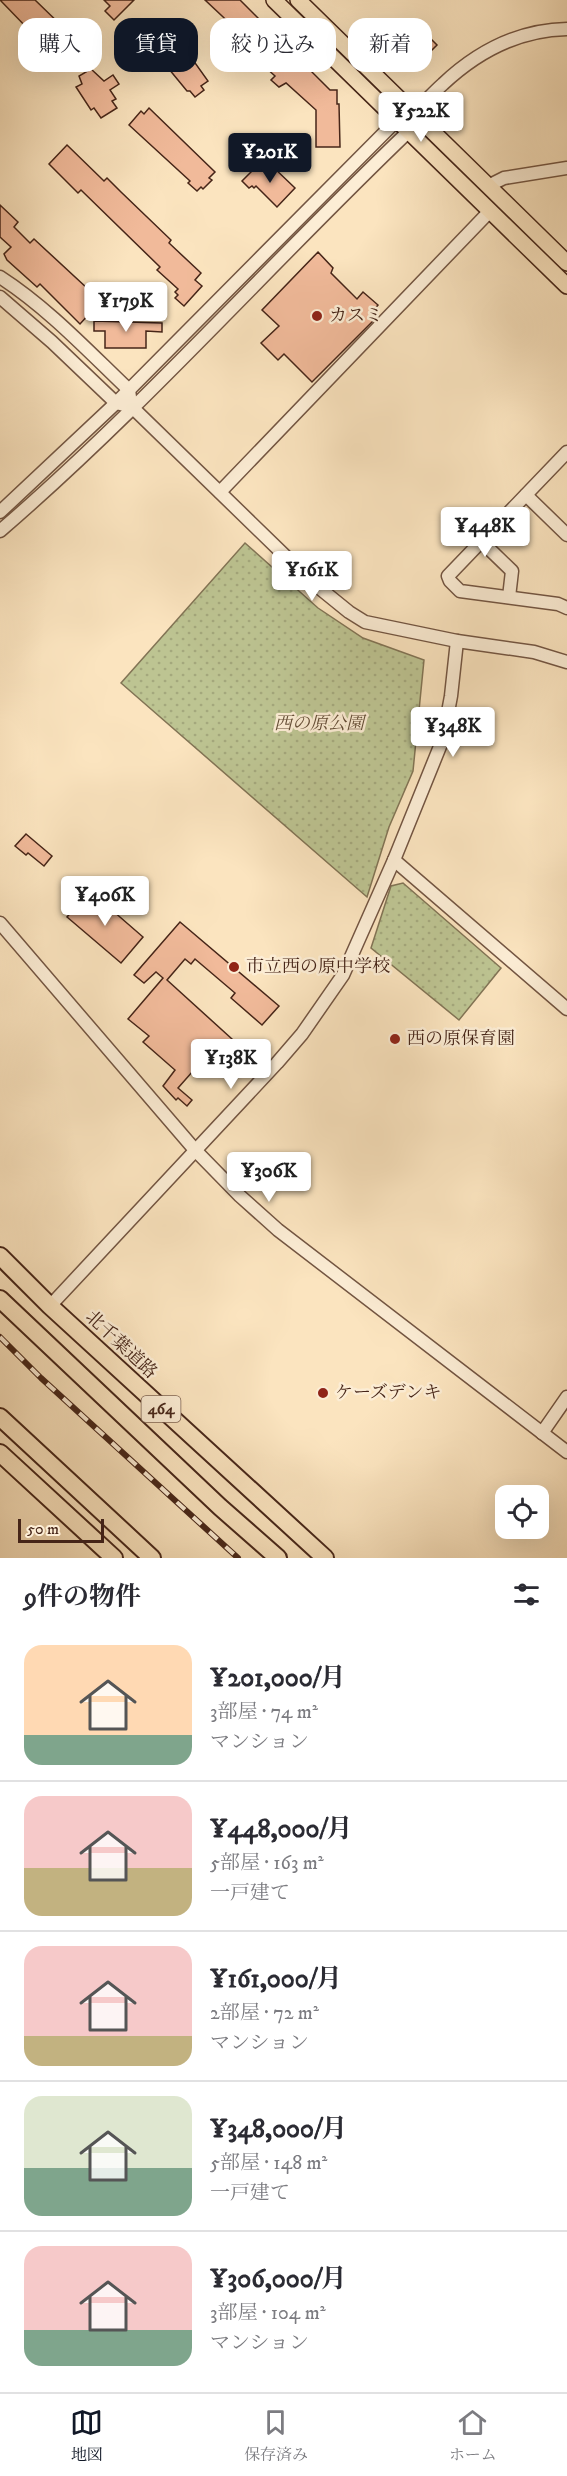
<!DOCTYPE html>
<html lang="ja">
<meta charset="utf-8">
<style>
:root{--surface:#fff;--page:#f2f2f3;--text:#2b2b33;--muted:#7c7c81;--line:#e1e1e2;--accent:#111827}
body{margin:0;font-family:"IM FELL DW Pica","Noto Serif JP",serif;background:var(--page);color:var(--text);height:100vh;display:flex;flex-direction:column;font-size:22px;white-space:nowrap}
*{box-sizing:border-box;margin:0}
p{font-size:20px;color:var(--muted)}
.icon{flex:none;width:33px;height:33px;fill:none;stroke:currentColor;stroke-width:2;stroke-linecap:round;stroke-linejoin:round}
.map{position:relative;height:1558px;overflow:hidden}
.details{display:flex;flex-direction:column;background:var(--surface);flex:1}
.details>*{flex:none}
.guide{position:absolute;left:18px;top:18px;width:531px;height:54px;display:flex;gap:12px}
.tools{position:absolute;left:495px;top:1485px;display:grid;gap:12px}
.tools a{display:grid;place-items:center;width:54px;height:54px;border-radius:12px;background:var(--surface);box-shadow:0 6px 24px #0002;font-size:30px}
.scale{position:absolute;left:18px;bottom:15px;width:86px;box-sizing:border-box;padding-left:6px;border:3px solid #462518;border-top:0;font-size:16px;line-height:21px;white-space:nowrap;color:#462518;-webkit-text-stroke:4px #fcedd5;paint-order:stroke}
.price{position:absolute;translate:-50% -51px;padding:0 14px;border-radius:6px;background:#fff;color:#222;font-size:20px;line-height:39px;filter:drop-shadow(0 2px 3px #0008)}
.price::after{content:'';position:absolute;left:50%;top:36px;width:18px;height:14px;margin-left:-9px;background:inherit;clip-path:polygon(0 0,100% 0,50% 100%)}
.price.current{background:var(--accent);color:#fff}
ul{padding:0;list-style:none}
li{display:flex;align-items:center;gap:18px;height:150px;padding:0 24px}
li+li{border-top:2px solid var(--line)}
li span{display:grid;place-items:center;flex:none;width:168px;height:120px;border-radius:18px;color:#555}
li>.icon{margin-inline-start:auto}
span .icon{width:72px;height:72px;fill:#fffc;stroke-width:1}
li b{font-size:26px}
h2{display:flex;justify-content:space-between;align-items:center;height:72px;padding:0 24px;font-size:26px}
.chip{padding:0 21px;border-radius:18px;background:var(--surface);box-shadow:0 6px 24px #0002;font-size:21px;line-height:54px}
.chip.current{background:var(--accent);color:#fff}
.menu{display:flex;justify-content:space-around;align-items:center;height:84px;border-top:2px solid var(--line);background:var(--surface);font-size:16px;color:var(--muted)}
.menu a{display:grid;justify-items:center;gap:3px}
.menu .current{color:var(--accent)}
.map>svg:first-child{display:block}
.park{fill:url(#park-dots);stroke:#827455;stroke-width:1.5}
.building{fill:#f1ba9a;stroke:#462518;stroke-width:1.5}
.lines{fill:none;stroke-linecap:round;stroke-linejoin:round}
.minor-casing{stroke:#735542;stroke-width:15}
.major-casing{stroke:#462518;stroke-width:18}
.highway-casing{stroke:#462518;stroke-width:20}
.minor{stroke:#fcedd5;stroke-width:12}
.major{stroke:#fbe4bf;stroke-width:15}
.highway{stroke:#fbe4bf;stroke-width:16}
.rail-casing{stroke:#462518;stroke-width:6}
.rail{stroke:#fcedd5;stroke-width:4;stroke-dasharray:11;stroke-linecap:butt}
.poi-dot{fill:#8f2418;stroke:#fcedd5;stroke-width:2}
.labels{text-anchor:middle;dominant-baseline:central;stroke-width:5;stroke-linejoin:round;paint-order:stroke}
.shield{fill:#fcedd5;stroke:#7d6151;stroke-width:1.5}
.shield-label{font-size:16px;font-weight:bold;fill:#462518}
.poi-label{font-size:18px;fill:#462518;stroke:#fcedd5;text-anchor:start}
.park-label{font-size:18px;font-style:italic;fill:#644d36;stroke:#fcedd5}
.street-label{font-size:18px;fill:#462518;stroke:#fcedd5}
</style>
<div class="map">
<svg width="567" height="1558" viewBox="0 0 567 1558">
<defs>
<pattern id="park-dots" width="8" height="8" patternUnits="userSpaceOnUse" patternTransform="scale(1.5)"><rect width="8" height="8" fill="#bdc492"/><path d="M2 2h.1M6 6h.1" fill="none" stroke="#a4a87d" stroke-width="1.8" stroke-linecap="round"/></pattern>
</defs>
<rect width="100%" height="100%" fill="#fbe4bf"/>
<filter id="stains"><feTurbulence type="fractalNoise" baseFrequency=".00333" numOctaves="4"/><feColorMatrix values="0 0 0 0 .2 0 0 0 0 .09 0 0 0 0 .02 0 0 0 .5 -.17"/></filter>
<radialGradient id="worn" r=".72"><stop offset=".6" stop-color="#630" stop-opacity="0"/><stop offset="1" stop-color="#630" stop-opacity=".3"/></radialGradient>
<g class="park">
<polygon points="245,543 318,608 363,638 424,660 413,771 389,827 367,897 121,683"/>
<polygon points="403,883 501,968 459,1020 371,948 391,886"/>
</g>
<g class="building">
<polygon points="0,0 35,0 66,30 49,48 46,47 28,33 30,31"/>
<polygon points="104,0 134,0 114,20 105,11 110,6"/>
<polygon points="205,0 240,0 276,36 271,41 298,69 303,63 330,90 337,90 337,104 339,104 340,147 316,147 316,110 286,83 279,87 271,80 275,76 254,57 257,53 236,33 238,31"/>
<polygon points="168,25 208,81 201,86 204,90 195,97 190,91 187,91 150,46 152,44 147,37 157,29 160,31"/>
<polygon points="417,25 437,45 425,57 405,37"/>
<polygon points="91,69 104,81 113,75 119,84 110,90 116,99 112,101 117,108 101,118 94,108 91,110 76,87 82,84 79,76"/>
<polygon points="149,108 215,172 209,178 212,180 203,189 201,187 197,191 188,183 190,181 129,125 141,111 144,114"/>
<polygon points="67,145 104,181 107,178 121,192 171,240 169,243 201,273 195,280 202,286 184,306 175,298 178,295 175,292 178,289 157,270 160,267 81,190 78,193 49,164"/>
<polygon points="259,164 266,171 271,165 295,188 277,207 256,186 254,188 252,186 249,188 242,181"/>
<polygon points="0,205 18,222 14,227 30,243 34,239 101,301 80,324 40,284 37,287 7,260 4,254 11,247 0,237"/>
<polygon points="318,252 333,268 331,273 357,299 363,292 378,305 372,312 377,317 312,382 284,354 278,360 261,343 279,326 262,310"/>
<polygon points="94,321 162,323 162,332 146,331 146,348 105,348 105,331 94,331"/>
<polygon points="26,834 52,856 44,866 28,853 26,855 15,846"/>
<polygon points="90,891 143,937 121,963 67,917"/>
<polygon points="180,922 279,1006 262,1025 231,998 235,993 195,959 191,964 185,959 167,980 232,1039 199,1077 193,1071 178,1088 192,1100 187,1106 178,1098 176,1100 163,1086 175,1070 143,1042 149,1036 128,1019 163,978 156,972 144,983 134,975"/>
</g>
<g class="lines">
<defs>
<g id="minor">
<polyline points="488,186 504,178 567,168"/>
<path d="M0 277C48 308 88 351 129 390L130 397"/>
<polyline points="0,297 52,342 116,403 132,407 312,582 349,612 365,622 457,641 534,652 567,662"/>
<polyline points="567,452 448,576 450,581 460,591 558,604 567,608"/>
<polyline points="220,492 490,211"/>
<polyline points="526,495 567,535"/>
<path d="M0 512 116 403 396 121C421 110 424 101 443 84 478 51 518 30 567 29"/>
<path d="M0 531C144 407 271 263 408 132L411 123"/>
<polyline points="481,541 512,571 509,597"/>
<polyline points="394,860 567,1009"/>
<polyline points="0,923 195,1150 240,1196 278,1230 567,1452"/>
<polyline points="50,1306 277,1063 302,1034 343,975 394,860 443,739 451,696 457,641"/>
<polyline points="542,1433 567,1397"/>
</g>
<g id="major">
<polyline points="274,0 567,286"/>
<polyline points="298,0 567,263"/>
</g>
<g id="highway">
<polyline points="0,1256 50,1306 325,1558"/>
<polyline points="0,1299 220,1507 278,1558"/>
<polyline points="0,1417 152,1558"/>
<polyline points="0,1453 114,1558"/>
</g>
</defs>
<use href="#minor" class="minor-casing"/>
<use href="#major" class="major-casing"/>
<use href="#highway" class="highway-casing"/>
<use href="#minor" class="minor"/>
<use href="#major" class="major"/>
<use href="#highway" class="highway"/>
<defs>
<polyline id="rail" points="0,1337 41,1378 238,1558"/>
</defs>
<use href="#rail" class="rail-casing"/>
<use href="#rail" class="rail"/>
</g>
<g class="poi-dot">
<circle cx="317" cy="316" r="6"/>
<circle cx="234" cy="967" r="6"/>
<circle cx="395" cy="1039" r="6"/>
<circle cx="323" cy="1393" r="6"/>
</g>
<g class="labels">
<rect class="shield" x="141.5" y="1396" width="39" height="26" rx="4.5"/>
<g class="shield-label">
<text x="161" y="1409">464</text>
</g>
<g class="poi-label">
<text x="329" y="316">カスミ</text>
<text x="246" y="967">市立西の原中学校</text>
<text x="407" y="1039">西の原保育園</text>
<text x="335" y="1393">ケーズデンキ</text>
</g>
<g class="park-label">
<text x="319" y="724">西の原公園</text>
</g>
<g class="street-label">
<text transform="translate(121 1345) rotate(43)">北千葉道路</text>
</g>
</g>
<rect width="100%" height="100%" filter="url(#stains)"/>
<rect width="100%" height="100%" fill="url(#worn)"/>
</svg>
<div class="tools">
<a><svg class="icon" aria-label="locate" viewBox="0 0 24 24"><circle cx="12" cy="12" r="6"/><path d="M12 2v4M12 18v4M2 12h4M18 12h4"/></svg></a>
</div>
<div class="scale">50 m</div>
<b class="price" style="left:421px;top:143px">¥522K</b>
<b class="price current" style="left:270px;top:184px">¥201K</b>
<b class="price" style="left:126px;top:333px">¥179K</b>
<b class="price" style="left:485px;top:558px">¥448K</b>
<b class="price" style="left:312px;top:602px">¥161K</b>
<b class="price" style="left:453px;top:758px">¥348K</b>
<b class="price" style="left:105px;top:927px">¥406K</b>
<b class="price" style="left:231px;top:1090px">¥138K</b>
<b class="price" style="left:269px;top:1203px">¥306K</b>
<div class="guide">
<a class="chip">購入</a>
<a class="chip current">賃貸</a>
<a class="chip">絞り込み</a>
<a class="chip">新着</a>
</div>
</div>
<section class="details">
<h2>9件の物件<svg class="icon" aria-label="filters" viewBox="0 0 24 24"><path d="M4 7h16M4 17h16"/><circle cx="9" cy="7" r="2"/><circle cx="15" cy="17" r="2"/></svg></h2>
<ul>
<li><span style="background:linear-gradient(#ffd9b3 75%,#7fa58c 0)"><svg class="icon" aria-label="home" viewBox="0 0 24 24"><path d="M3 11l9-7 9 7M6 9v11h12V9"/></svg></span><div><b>¥201,000/月</b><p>3部屋 · 74 m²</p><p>マンション</p></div></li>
<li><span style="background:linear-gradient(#f6c9c9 60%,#c2b280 0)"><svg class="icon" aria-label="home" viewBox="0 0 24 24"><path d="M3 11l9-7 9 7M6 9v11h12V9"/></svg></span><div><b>¥448,000/月</b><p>5部屋 · 163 m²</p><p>一戸建て</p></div></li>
<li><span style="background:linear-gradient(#f6c9c9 75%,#c2b280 0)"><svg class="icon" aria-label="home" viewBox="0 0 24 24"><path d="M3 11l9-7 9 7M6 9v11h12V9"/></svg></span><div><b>¥161,000/月</b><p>2部屋 · 72 m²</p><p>マンション</p></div></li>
<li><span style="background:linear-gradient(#dfe7d0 60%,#7fa58c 0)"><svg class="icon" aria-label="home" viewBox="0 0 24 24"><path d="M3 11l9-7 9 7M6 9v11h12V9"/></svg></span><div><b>¥348,000/月</b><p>5部屋 · 148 m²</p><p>一戸建て</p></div></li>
<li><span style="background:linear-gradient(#f6c9c9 70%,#7fa58c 0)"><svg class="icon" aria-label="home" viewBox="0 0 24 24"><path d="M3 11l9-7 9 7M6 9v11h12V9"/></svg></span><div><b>¥306,000/月</b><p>3部屋 · 104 m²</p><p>マンション</p></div></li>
</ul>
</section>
<nav class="menu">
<a class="current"><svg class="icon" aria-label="map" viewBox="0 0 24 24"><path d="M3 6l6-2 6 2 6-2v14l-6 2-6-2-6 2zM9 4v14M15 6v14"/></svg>地図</a>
<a><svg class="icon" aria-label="saved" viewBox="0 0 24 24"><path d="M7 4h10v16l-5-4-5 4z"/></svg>保存済み</a>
<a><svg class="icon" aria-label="home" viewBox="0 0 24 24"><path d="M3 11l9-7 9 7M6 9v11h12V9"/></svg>ホーム</a>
</nav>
